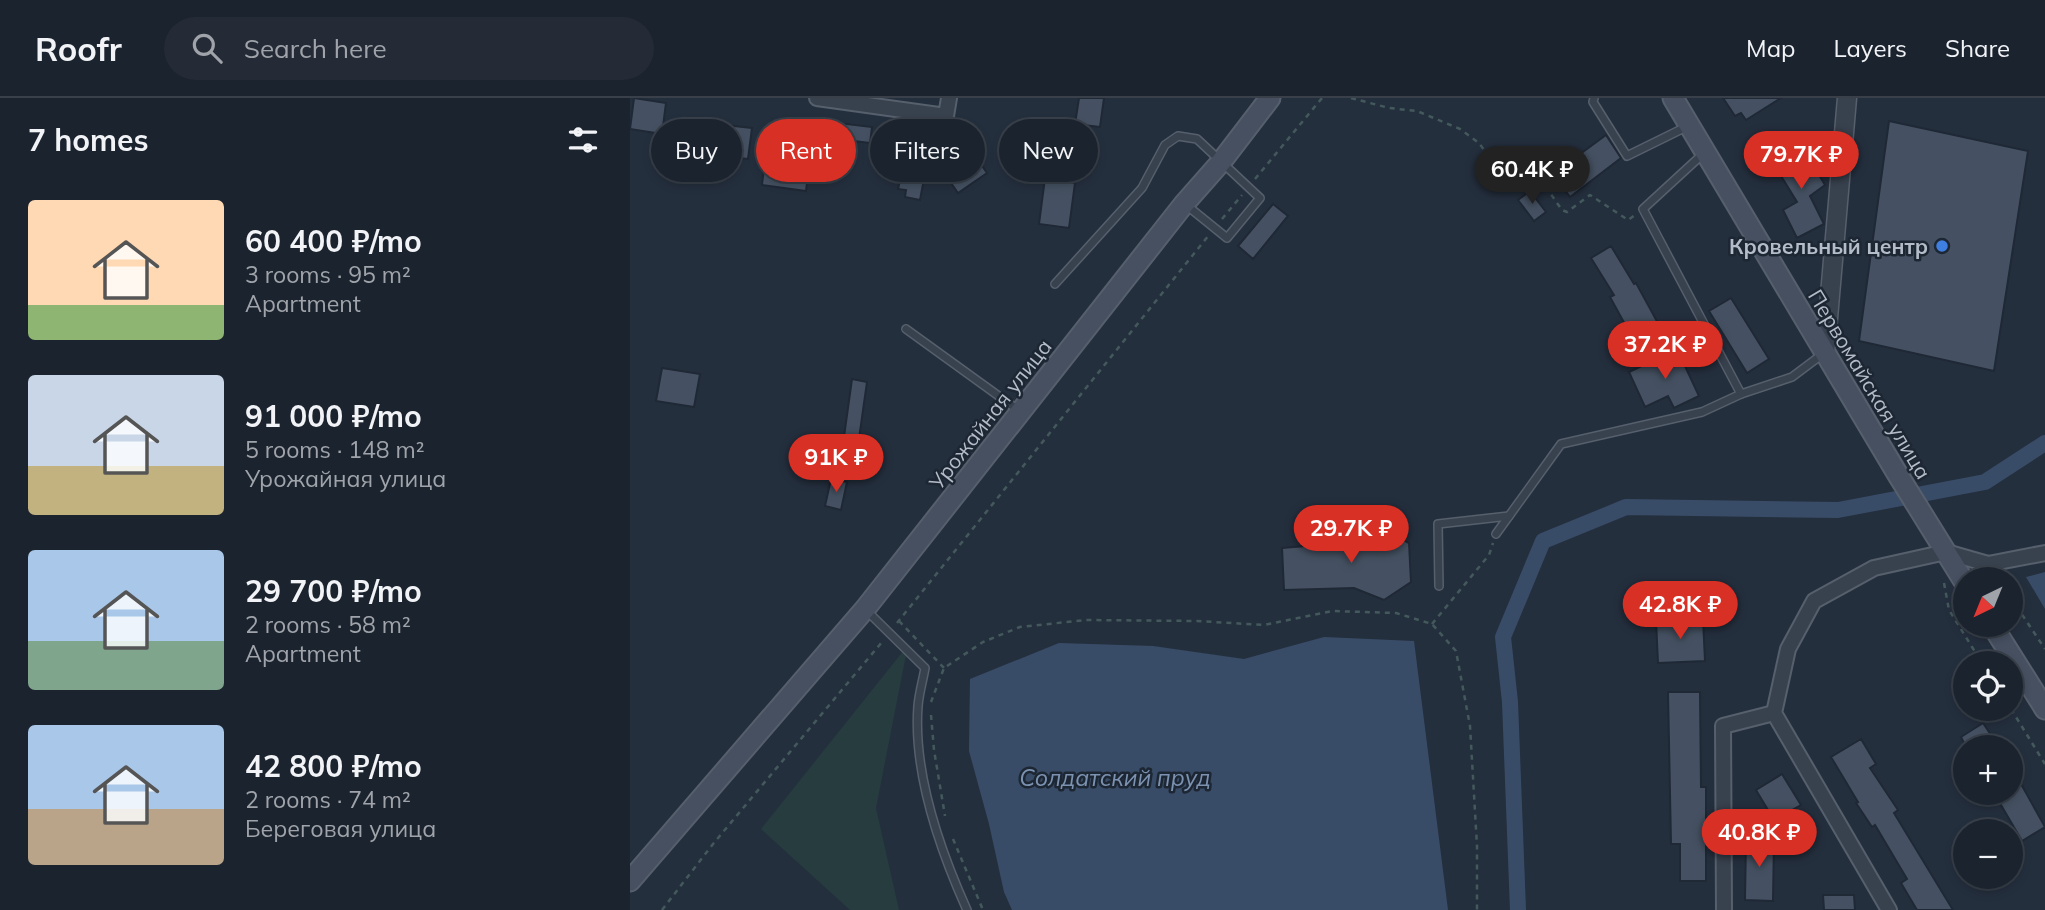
<!DOCTYPE html>
<meta charset="utf-8">
<style>
:root{--surface:#1b232e;--page:#242b36;--text:#f1f3f6;--muted:#a0a4aa;--line:#39404a;--accent:#d93025}
body{margin:0;font-family:Mulish,sans-serif;background:var(--page);color:var(--text);height:100vh;display:flex;flex-direction:column;font-size:26px;white-space:nowrap}
*{box-sizing:border-box;margin:0}
p{font-size:23px;color:var(--muted)}
.icon{flex:none;width:38px;height:38px;fill:none;stroke:currentColor;stroke-width:2;stroke-linecap:round;stroke-linejoin:round}
.map{position:relative;flex:1;overflow:hidden}
.panel{display:flex;flex-direction:column;background:var(--surface);width:630px}
.panel>*{flex:none}
.hud{position:absolute;left:21px;top:21px;width:665px;height:63px;display:flex;gap:14px}
.needle{width:46px;rotate:223deg}
.buttons{position:absolute;left:1323px;top:469px;display:grid;gap:14px}
.buttons a{display:grid;place-items:center;width:70px;height:70px;border-radius:50%;background:var(--surface);box-shadow:0 4px 10px #0003,0 0 0 2px var(--line);font-size:35px}
.price{position:absolute;translate:-50% -60px;padding:0 16px;border-radius:24px;background:var(--accent);color:#fff;font-size:23px;line-height:46px;filter:drop-shadow(0 2px 4px #0008)}
.price::after{content:'';position:absolute;left:50%;top:42px;width:21px;height:16px;margin-left:-10px;background:inherit;clip-path:polygon(0 0,100% 0,50% 100%)}
.price.selected{background:#222;color:#fff}
ul{padding:0;list-style:none}
li{display:flex;align-items:center;gap:21px;height:175px;padding:0 28px}
li span{display:grid;place-items:center;flex:none;width:196px;height:140px;border-radius:7px;color:#555}
li>.icon{margin-inline-start:auto}
span .icon{width:84px;height:84px;fill:#fffc;stroke-width:1}
li b{font-size:30px}
h2{display:flex;justify-content:space-between;align-items:center;height:84px;padding:0 28px;font-size:30px}
.tag{padding:0 24px;border-radius:32px;background:var(--surface);box-shadow:0 4px 10px #0003,0 0 0 2px var(--line);font-size:24px;line-height:63px}
.tag.selected{background:var(--accent);color:#fff}
header{display:flex;align-items:center;gap:42px;box-sizing:border-box;height:98px;padding:0 35px;background:var(--surface);border-bottom:2px solid var(--line)}
header strong{font-size:33px}
nav{display:flex;gap:38px;margin-inline-start:auto;font-size:24px}
.search{width:490px;height:63px;background:var(--page);display:flex;align-items:center;gap:18px;box-sizing:border-box;padding:0 24px;border-radius:38px;color:var(--muted);font-size:26px}
main{display:flex;flex:1;min-height:0}
.map>svg:first-child{display:block}
.green{fill:#263c3f}
.water{fill:#394c67}
.lines{fill:none;stroke-linecap:round;stroke-linejoin:round}
.canal{stroke:#394c67;stroke-width:16}
.building{fill:#455162;stroke:#1f2835;stroke-width:2}
.service-casing{stroke:#565f6c;stroke-width:10}
.minor-casing{stroke:#565f6c;stroke-width:18}
.tertiary-casing{stroke:#565f6c;stroke-width:21}
.secondary-casing{stroke:#565f6c;stroke-width:23}
.path{stroke:#44595c;stroke-width:2.5;stroke-dasharray:5 5;stroke-linecap:butt}
.service{stroke:#38414e;stroke-width:7}
.minor{stroke:#38414e;stroke-width:14}
.tertiary{stroke:#38414e;stroke-width:18}
.secondary{stroke:#465061;stroke-width:19}
.shop-dot{fill:#3f7fe0;stroke:#1d2633;stroke-width:2.5}
.labels{text-anchor:middle;dominant-baseline:central;stroke-width:5;stroke-linejoin:round;paint-order:stroke}
.poi-label{font-size:21px;font-weight:bold;fill:#b4bcc9;stroke:#1d2633;text-anchor:end}
.street-label{font-size:21px;fill:#b4bcc9;stroke:#1d2633}
.water-label{font-size:23px;font-style:italic;fill:#7c92b1;stroke:#1d2633}
</style>
<header>
<strong>Roofr</strong>
<div class="search"><svg class="icon" aria-label="search" viewBox="0 0 24 24"><circle cx="10" cy="10" r="6"/><path d="M15 15l6 6"/></svg>Search here</div>
<nav><a>Map</a><a>Layers</a><a>Share</a></nav>
</header>
<main>
<section class="panel">
<h2>7 homes<svg class="icon" aria-label="filters" viewBox="0 0 24 24"><path d="M4 7h16M4 17h16"/><circle cx="9" cy="7" r="2"/><circle cx="15" cy="17" r="2"/></svg></h2>
<ul>
<li><span style="background:linear-gradient(#ffd9b3 75%,#8fb573 0)"><svg class="icon" aria-label="home" viewBox="0 0 24 24"><path d="M3 11l9-7 9 7M6 9v11h12V9"/></svg></span><div><b>60 400 ₽/mo</b><p>3 rooms · 95 m²</p><p>Apartment</p></div></li>
<li><span style="background:linear-gradient(#c9d6e8 65%,#c2b280 0)"><svg class="icon" aria-label="home" viewBox="0 0 24 24"><path d="M3 11l9-7 9 7M6 9v11h12V9"/></svg></span><div><b>91 000 ₽/mo</b><p>5 rooms · 148 m²</p><p>Урожайная улица</p></div></li>
<li><span style="background:linear-gradient(#a9c7e8 65%,#7fa58c 0)"><svg class="icon" aria-label="home" viewBox="0 0 24 24"><path d="M3 11l9-7 9 7M6 9v11h12V9"/></svg></span><div><b>29 700 ₽/mo</b><p>2 rooms · 58 m²</p><p>Apartment</p></div></li>
<li><span style="background:linear-gradient(#a9c7e8 60%,#b9a48a 0)"><svg class="icon" aria-label="home" viewBox="0 0 24 24"><path d="M3 11l9-7 9 7M6 9v11h12V9"/></svg></span><div><b>42 800 ₽/mo</b><p>2 rooms · 74 m²</p><p>Береговая улица</p></div></li>
</ul>
</section>
<div class="map">
<svg width="1415" height="812" viewBox="0 0 1415 812">
<rect width="100%" height="100%" fill="#242f3e"/>
<polygon class="green" points="278,547 246,710 269,812 220,812 131,731"/>
<g class="water">
<polygon points="1415,474 1415,511 1396,479"/>
<polygon points="694,539 784,543 818,812 382,812 374,794 359,726 339,653 340,581 429,545 523,548 614,561"/>
</g>
<g class="lines">
<polyline class="canal" points="888,812 880,604 873,539 913,443 996,409 1208,412 1355,384 1415,345"/>
</g>
<g class="building">
<polygon points="4,0 36,5 32,36 0,31"/>
<polygon points="449,0 474,0 470,29 445,26"/>
<polygon points="1093,0 1151,0 1116,22 1111,15 1105,18"/>
<polygon points="1259,23 1398,53 1364,273 1229,243"/>
<polygon points="200,24 242,29 240,45 199,40"/>
<polygon points="95,27 122,30 118,61 92,58"/>
<polygon points="976,37 991,60 940,99 923,76"/>
<polygon points="1172,48 1195,87 1180,98 1194,126 1167,140 1153,112 1167,104 1143,65"/>
<polygon points="136,52 180,58 176,93 132,87"/>
<polygon points="341,52 357,75 328,95 312,72"/>
<polygon points="284,57 298,60 290,102 275,99 276,92 268,91 272,74 280,76"/>
<polygon points="415,80 445,85 439,130 409,126"/>
<polygon points="900,93 916,114 904,123 888,102"/>
<polygon points="643,106 658,118 623,161 608,148"/>
<polygon points="981,148 1004,186 1006,185 1029,227 1003,241 980,199 984,197 961,160"/>
<polygon points="1101,200 1139,261 1117,275 1079,213"/>
<polygon points="1047,251 1069,298 1044,310 1038,298 1015,309 999,274"/>
<polygon points="32,270 70,276 64,309 26,303"/>
<polygon points="222,281 237,284 227,355 212,353"/>
<polygon points="201,381 217,384 211,412 195,408"/>
<polygon points="750,429 779,445 781,484 754,502 724,490 654,492 652,450 723,444"/>
<polygon points="1073,521 1075,563 1028,565 1026,522"/>
<polygon points="1038,594 1070,594 1071,689 1076,689 1076,783 1050,783 1050,746 1041,746"/>
<polygon points="1353,625 1369,649 1336,649 1331,639"/>
<polygon points="1231,641 1246,666 1240,670 1268,712 1264,715 1323,812 1287,812 1271,785 1277,781 1245,727 1242,729 1226,705 1228,704 1201,659"/>
<polygon points="1381,668 1415,729 1392,743 1364,695 1381,695"/>
<polygon points="1152,676 1171,707 1144,722 1126,692"/>
<polygon points="1116,739 1144,740 1143,803 1115,802"/>
<polygon points="1193,797 1224,797 1225,812 1194,812"/>
</g>
<g class="lines">
<defs>
<g id="service">
<polyline points="964,0 963,4 997,58 1058,28"/>
<polyline points="1075,54 1013,111 1111,296 1162,279 1194,255"/>
<polyline points="425,186 512,90 535,47 548,38 567,41 630,100 597,140 555,106"/>
<polyline points="276,231 388,312"/>
<polyline points="866,436 931,346 1072,314 1111,296"/>
<polyline points="809,488 808,426 879,418"/>
<path d="M236 512 295 570C293 582 289 595 288 608 283 674 310 752 337 812"/>
</g>
<g id="minor">
<polyline points="187,0 316,18 319,0"/>
<polyline points="1094,812 1093,628 1144,615"/>
<polyline points="1259,812 1144,615 1158,551 1184,503 1244,470 1316,454 1358,466 1415,455"/>
</g>
<polyline id="tertiary" points="1195,255 1217,0"/>
<g id="secondary">
<polyline points="1043,0 1268,377 1335,485"/>
<polyline points="1362,527 1415,611"/>
<polyline points="0,783 235,511 554,106 591,64 640,0"/>
</g>
</defs>
<use href="#service" class="service-casing"/>
<use href="#minor" class="minor-casing"/>
<use href="#tertiary" class="tertiary-casing"/>
<use href="#secondary" class="secondary-casing"/>
<g class="path">
<polyline points="721,0 759,10 787,13 830,31 849,45 860,60 900,75 911,82 932,112 937,114 960,97 998,122 1005,117"/>
<polyline points="625,81 692,0"/>
<polyline points="592,121 612,97"/>
<polyline points="1314,485 1319,512 1352,565"/>
<polyline points="1381,500 1415,551"/>
<polyline points="269,523 314,570"/>
<polyline points="267,525 579,137"/>
<polyline points="802,526 859,457 863,445"/>
<polyline points="301,604 314,570 353,544 390,529 456,522 567,523 634,527 702,513 766,515 802,526 826,553 840,628 847,748 847,812"/>
<polyline points="1381,611 1415,666"/>
<polyline points="301,617 304,652 315,718"/>
<polyline points="323,741 353,812"/>
<polyline points="32,812 83,746 252,544"/>
</g>
<use href="#service" class="service"/>
<use href="#minor" class="minor"/>
<use href="#tertiary" class="tertiary"/>
<use href="#secondary" class="secondary"/>
</g>
<circle class="shop-dot" cx="1312" cy="148" r="7"/>
<g class="labels">
<g class="poi-label">
<text x="1298" y="148">Кровельный центр</text>
</g>
<g class="street-label">
<text transform="translate(1240 286) rotate(59)">Первомайская улица</text>
<text transform="translate(360 316) rotate(-52)">Урожайная улица</text>
</g>
<g class="water-label">
<text x="485" y="679">Солдатский пруд</text>
</g>
</g>
</svg>
<div class="buttons">
<a><svg class="needle" viewBox="-14 -14 28 28"><path d="M0-13l5 13h-10z" fill="#e53935"/><path d="M0 13l5-13h-10z" fill="#a0a4aa"/></svg></a>
<a><svg class="icon" aria-label="locate" viewBox="0 0 24 24"><circle cx="12" cy="12" r="6"/><path d="M12 2v4M12 18v4M2 12h4M18 12h4"/></svg></a>
<a>+</a>
<a>−</a>
</div>
<b class="price" style="left:1171px;top:93px">79.7K ₽</b>
<b class="price selected" style="left:902px;top:108px">60.4K ₽</b>
<b class="price" style="left:1035px;top:283px">37.2K ₽</b>
<b class="price" style="left:206px;top:396px">91K ₽</b>
<b class="price" style="left:721px;top:467px">29.7K ₽</b>
<b class="price" style="left:1050px;top:543px">42.8K ₽</b>
<b class="price" style="left:1129px;top:771px">40.8K ₽</b>
<div class="hud">
<a class="tag">Buy</a>
<a class="tag selected">Rent</a>
<a class="tag">Filters</a>
<a class="tag">New</a>
</div>
</div>
</main>
